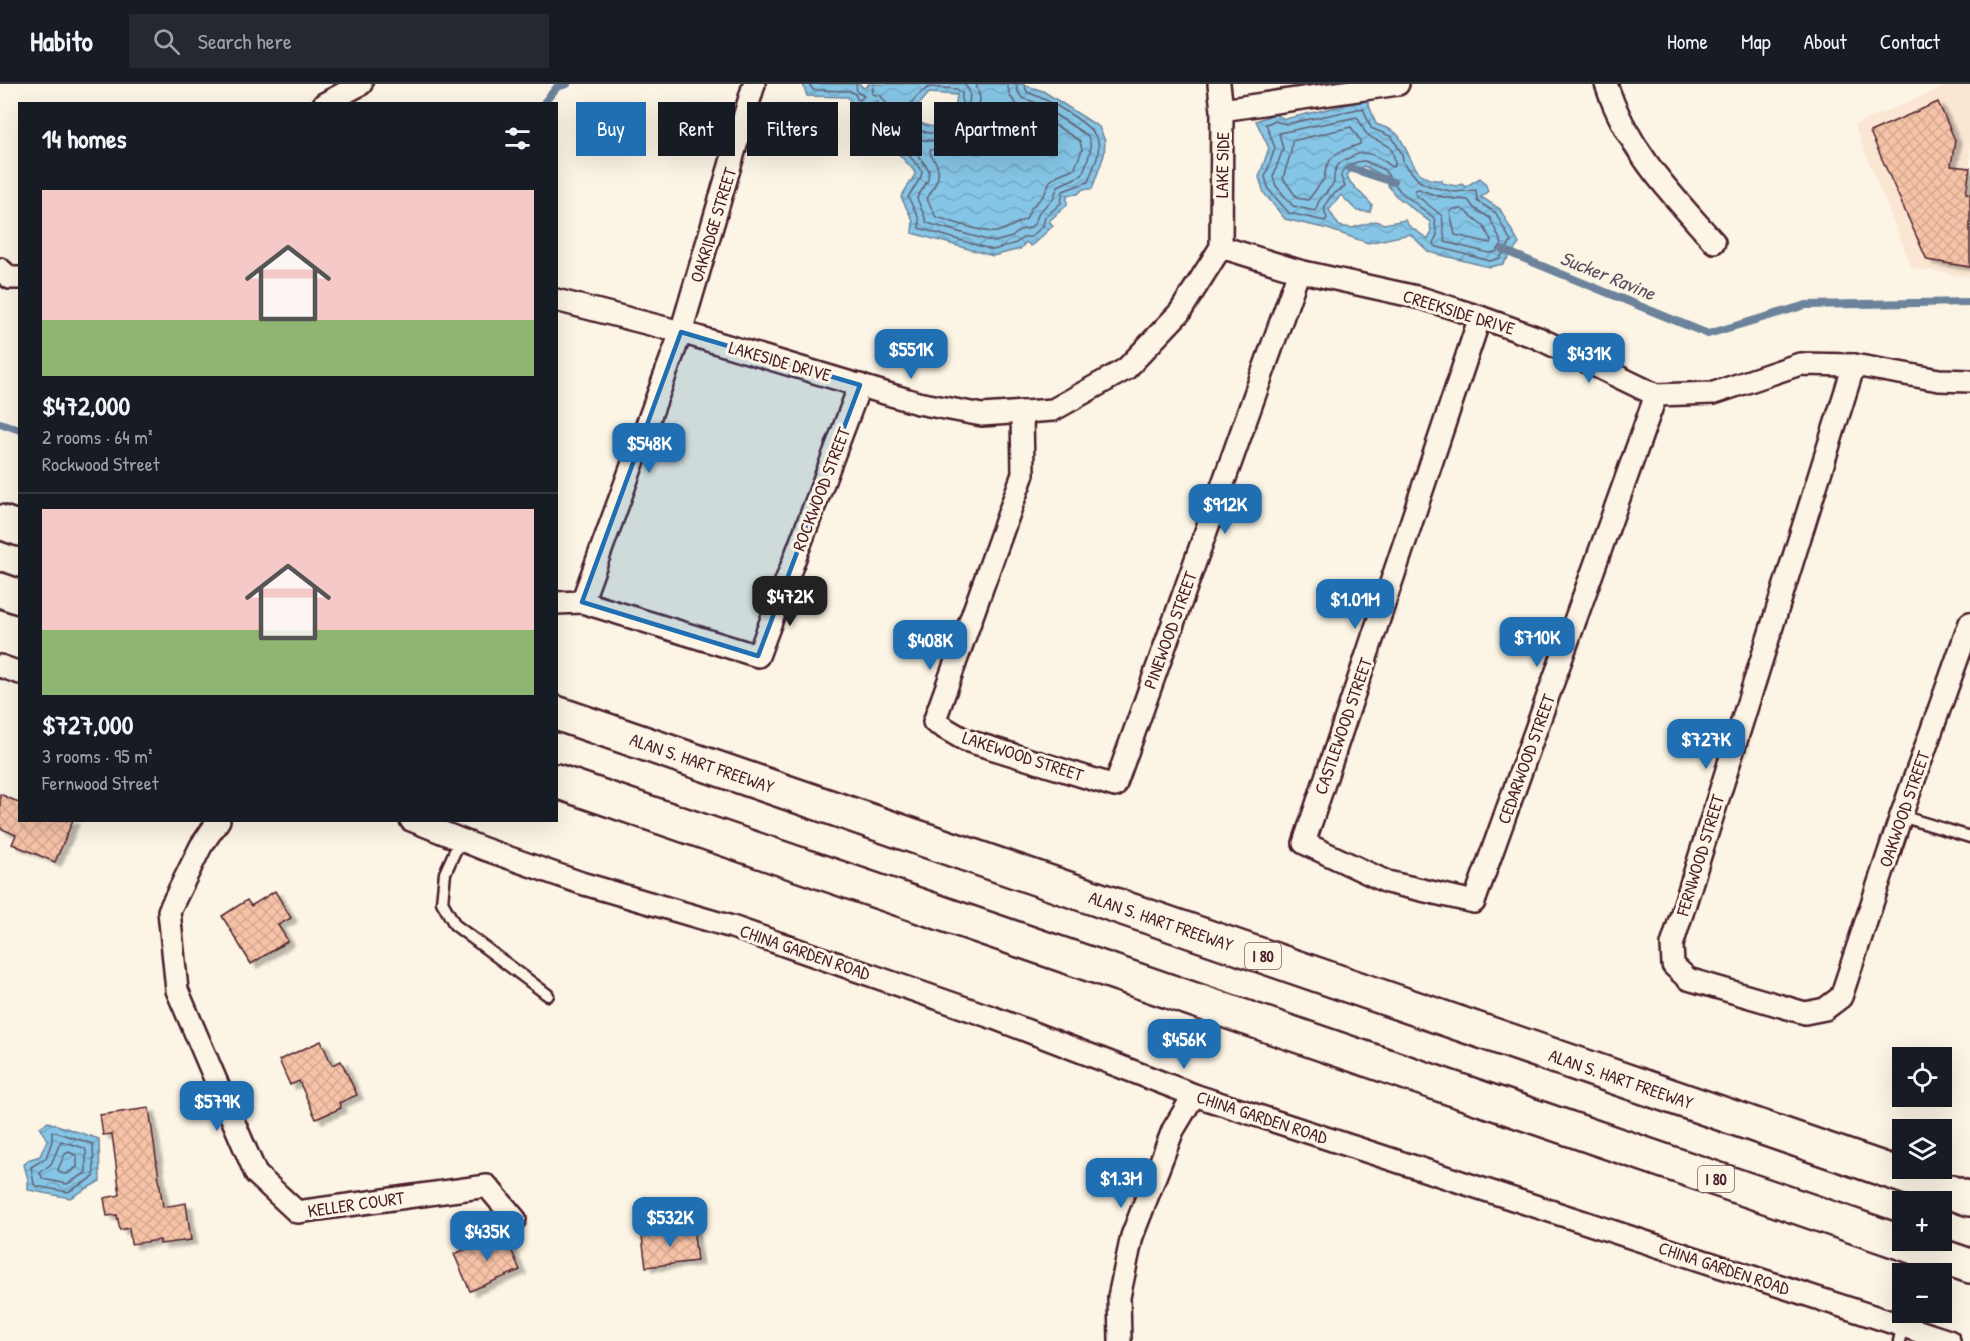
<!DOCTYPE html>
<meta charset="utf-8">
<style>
:root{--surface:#171b24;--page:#242831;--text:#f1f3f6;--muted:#9ea1a6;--line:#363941;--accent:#1f6fb2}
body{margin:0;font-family:"Patrick Hand",sans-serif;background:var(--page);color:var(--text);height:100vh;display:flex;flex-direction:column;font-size:22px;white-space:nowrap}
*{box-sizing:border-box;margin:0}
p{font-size:20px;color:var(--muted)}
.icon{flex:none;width:33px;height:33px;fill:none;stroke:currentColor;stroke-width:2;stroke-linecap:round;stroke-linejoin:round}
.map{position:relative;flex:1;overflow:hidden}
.sheet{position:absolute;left:18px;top:18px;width:540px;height:720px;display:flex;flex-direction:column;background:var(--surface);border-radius:0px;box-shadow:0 6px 24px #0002}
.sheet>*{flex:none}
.top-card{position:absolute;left:576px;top:18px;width:570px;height:54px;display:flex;gap:12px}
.controls{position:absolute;left:1892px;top:963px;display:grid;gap:12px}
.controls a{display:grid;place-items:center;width:60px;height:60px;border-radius:0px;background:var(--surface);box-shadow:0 6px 24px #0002;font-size:30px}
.price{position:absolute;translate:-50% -51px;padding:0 14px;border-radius:12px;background:var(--accent);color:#fff;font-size:20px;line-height:39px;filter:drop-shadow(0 2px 3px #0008)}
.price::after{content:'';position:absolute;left:50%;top:36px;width:18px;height:14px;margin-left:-9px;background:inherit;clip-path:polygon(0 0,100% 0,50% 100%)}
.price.current{background:#222;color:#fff}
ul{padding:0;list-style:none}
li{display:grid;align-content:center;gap:12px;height:318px;padding:0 24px}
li+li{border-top:2px solid var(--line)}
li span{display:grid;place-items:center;height:186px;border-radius:0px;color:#555}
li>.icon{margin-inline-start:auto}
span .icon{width:108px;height:108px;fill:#fffc;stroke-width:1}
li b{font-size:26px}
h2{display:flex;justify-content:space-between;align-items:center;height:72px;padding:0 24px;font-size:26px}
.tag{padding:0 21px;border-radius:0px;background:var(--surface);box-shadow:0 6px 24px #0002;font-size:21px;line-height:54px}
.tag.current{background:var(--accent);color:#fff}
header{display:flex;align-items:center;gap:36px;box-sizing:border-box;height:84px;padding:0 30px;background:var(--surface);border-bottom:2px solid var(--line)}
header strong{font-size:28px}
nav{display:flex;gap:33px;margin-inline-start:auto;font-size:21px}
.search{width:420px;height:54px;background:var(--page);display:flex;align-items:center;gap:15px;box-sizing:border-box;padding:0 21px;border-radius:0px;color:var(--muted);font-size:22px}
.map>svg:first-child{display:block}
.built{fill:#fae6d2}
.water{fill:url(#water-waves);stroke:#6d839b;stroke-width:1.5;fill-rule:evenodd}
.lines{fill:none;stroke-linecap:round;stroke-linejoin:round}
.shore{stroke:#626175;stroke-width:1.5}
.stream{stroke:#6d839b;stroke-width:8}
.building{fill:url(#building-cross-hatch);stroke:#4a1f2b;stroke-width:1.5;filter:url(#shadow)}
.lane-casing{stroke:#4a1f2b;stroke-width:15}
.street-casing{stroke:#4a1f2b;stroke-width:26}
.highway-casing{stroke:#4a1f2b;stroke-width:38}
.lane{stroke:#fcf5e5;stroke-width:10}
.street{stroke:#fcf5e5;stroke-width:21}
.highway{stroke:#fcf5e5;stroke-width:33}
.marked{fill:#1f6fb2;fill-opacity:0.2;stroke:#1f6fb2;stroke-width:4.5;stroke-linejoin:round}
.labels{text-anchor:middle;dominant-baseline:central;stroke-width:6;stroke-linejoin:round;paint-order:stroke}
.shield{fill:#fcf5e5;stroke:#7f5f63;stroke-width:1.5}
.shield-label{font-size:16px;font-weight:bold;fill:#4a1f2b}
.street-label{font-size:18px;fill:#4a1f2b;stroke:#fcf5e5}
.water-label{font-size:20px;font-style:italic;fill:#5c5163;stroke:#fcf5e5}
</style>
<header>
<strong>Habito</strong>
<div class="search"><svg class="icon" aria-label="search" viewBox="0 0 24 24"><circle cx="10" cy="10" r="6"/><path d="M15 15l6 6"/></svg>Search here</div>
<nav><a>Home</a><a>Map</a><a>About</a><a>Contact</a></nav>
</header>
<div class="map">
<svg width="1970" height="1257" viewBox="0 0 1970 1257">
<defs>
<pattern id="water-waves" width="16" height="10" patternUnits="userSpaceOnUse" patternTransform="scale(1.5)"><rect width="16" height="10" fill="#85c5e5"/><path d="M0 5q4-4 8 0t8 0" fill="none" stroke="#74a9c5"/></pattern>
<pattern id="building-cross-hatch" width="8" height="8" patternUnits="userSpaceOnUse" patternTransform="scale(1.5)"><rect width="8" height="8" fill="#f6c3a7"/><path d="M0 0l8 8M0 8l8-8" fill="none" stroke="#d4a790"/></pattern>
<filter id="shadow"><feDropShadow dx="6" dy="4" stdDeviation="1.5" flood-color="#0004"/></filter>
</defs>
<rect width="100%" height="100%" fill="#fcf5e5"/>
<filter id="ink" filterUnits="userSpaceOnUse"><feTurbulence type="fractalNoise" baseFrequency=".0167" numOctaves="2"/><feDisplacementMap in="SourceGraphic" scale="12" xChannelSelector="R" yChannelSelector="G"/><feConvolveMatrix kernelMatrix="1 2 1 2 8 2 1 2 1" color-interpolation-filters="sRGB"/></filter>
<g filter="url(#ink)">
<polygon class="built" points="1951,0 1970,0 1970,193 1912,184 1854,41"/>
<g class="water">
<path d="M803 0H860L863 4 868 2V0H1021L1043 7 1099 43 1105 57 1104 71 1092 105H1083L1078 110 1067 111V121L1049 137 1053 142 1031 162 1026 158 1020 165 993 172 912 149 913 137 901 113 916 89C904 74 873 49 884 27L878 17 855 24 848 13 807 12ZM929 9 957 11 955 26V43C935 43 924 46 911 30Z"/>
<path d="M1367 16 1376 40C1383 43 1393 45 1398 51 1411 68 1412 99 1442 96V99L1456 102 1462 100 1465 103 1480 94 1485 99 1488 107 1481 113 1500 125 1519 160 1503 180 1489 183 1429 168 1410 150 1368 159 1328 145 1285 135 1264 109 1259 93 1269 64 1256 37 1274 30 1285 35ZM1364 82 1380 90 1395 111 1430 138 1431 150 1428 155 1408 141 1405 136 1384 140 1376 137 1352 144 1339 142 1329 126 1341 111 1357 127 1370 128 1372 121 1350 98 1347 91 1351 87 1362 91 1359 84Z"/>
<polygon points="48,1038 99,1055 100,1097 70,1114 28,1106 28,1095 24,1081 28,1076 40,1072 47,1056 40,1043"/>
</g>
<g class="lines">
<g class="shore">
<polyline points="809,0 813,6 850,7 855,10 857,15 860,16 864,12 857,8 856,0"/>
<path d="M874 0 872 10 881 12 890 24 887 37 892 51 922 87 921 93 908 113 919 135V144L993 166 1016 159 1024 153H1031L1043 142 1045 133 1061 119 1063 107 1088 98C1092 86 1101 70 1098 58 1095 40 1044 14 1027 8L1024 0"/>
<path d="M964 0C973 9 969 15 968 26 967 34 971 43 966 50 959 61 922 58 912 52 908 49 905 45 902 41L899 42 898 44 929 86 928 96 917 114 927 139 994 158 1012 153 1020 146 1030 144 1035 139 1039 128 1053 115 1058 102 1082 91C1087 77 1094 65 1088 52L1037 19 1022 14 1018 8 1016 0"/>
<path d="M976 0 980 14 977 44 973 56 959 65 930 66C930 72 933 74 936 79 943 93 933 103 927 115L936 133C948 136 986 150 996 148 1007 146 1016 139 1026 135L1031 124 1044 111 1050 97 1058 91 1075 84 1082 66 1080 57 1033 27 1017 21 1010 12 1007 0"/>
<path d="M930 3 957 5 962 9 961 42 958 48 929 49 918 46 906 33C904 24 921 6 930 3Z"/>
<path d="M1363 24 1371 44 1392 53 1402 70 1403 78 1419 97 1432 103 1455 108 1476 106 1477 117 1496 129 1511 158 1500 174 1490 177 1434 162 1433 159 1437 151 1434 134 1400 107 1384 86 1365 77C1357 77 1340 82 1341 93 1342 96 1344 99 1345 103 1333 109 1319 120 1327 134L1325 137 1289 129 1269 106 1265 93 1275 64 1266 40 1274 37 1286 40Z"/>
<path d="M1357 33C1361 37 1362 45 1366 49 1379 63 1394 53 1395 82L1392 83C1385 77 1374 70 1365 69 1360 68 1356 71 1351 73 1338 78 1333 84 1334 99L1319 117 1315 127 1293 122 1276 102 1273 93 1283 65 1279 49Z"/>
<polygon points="1351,43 1360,56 1360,60 1339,68 1331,75 1326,84 1324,95 1308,116 1297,114 1283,94 1291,68 1292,57"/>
<path d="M1419 105C1435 113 1451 115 1468 116L1474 124 1490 134 1502 160 1496 168 1489 169 1445 158 1442 132 1415 110V106Z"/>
<polygon points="1453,125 1462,125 1483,141 1491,156 1491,159 1455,151 1450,128"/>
<polygon points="52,1047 93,1060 94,1093 68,1108 36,1102 34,1100 31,1083 46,1074 52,1057"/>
<polygon points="61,1057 84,1064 86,1066 86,1089 67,1100 43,1095 40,1089 51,1080"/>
<polygon points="69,1068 77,1072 77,1083 66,1090 60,1089 58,1085 65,1070"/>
</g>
<g class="stream">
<polyline points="543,20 557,3 567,0"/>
<polyline points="1350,84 1393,98"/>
<polyline points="1503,166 1708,250 1806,221 1970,218"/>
<polyline points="0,339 20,346"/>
</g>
</g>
<g class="building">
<polygon points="1938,18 1955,56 1951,82 1970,84 1966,109 1970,110 1970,183 1927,176 1870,48"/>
<polygon points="0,710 20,719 20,736 73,736 55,778 12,760 16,751 0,744"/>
<polygon points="275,807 291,834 278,841 288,857 251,880 222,832 247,816 251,822"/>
<polygon points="321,957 332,981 341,977 357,1011 339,1019 341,1024 316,1035 299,997 290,1001 279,976"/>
<polygon points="149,1024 163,1123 186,1119 191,1156 160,1160 160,1156 131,1160 129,1144 120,1146 117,1131 107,1132 104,1114 120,1111 112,1050 103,1051 100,1031"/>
<polygon points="693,1142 697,1177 646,1183 642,1153 671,1150 670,1145"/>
<polygon points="504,1149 520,1186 470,1207 454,1170"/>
</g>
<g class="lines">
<defs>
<g id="lane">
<polyline points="1901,732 1970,753"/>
<polyline points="460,756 445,789 442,818 455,841 548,911"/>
<polyline points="1899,1257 1903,1242"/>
</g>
<g id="street">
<polyline points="1219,0 1222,26 1221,163"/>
<path d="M1606 0C1627 64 1670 109 1714 158"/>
<polyline points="324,20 361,0"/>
<polyline points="1222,26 1398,0"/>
<polyline points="1221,163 1299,187 1421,214 1480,233 1538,254 1656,311 1714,309 1800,280 1854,281 1939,296 1970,297"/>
<polyline points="0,185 10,194 20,194"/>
<polyline points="556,216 681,248 918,319 982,331 1053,326 1126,285 1180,228 1221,163"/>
<polyline points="1480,233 1304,759 1387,798 1474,818 1656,311"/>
<polyline points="1854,281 1672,861 1673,881 1688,895 1805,929 1825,925 1841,913 1901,732 1970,539"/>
<polyline points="1022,328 1023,390 934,638 965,656 1115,702 1299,187"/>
<polyline points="582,518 681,248 754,0"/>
<polyline points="556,519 582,518 758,572 860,301"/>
<polyline points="0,582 20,589"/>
<polyline points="219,736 201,762 169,827 177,906 256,1090 297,1128 487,1102 515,1135"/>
<polyline points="411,736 484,765 581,799 732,843 994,934 1194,1011 1949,1257"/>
<polyline points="1120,1257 1119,1213 1132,1152 1173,1046 1194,1011"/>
</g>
<g id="highway">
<polyline points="0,438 20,445"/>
<polyline points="0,506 20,513"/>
<polyline points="556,629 1970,1115"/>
<polyline points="556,697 1970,1182"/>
</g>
</defs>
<use href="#lane" class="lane-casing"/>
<use href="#street" class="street-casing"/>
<use href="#highway" class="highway-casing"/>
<use href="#lane" class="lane"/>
<use href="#street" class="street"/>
<use href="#highway" class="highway"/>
</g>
</g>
<path class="marked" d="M681 248 860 301 758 572 582 518Z"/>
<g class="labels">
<g class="shield">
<rect x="1245" y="859" width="36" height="26" rx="4.5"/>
<rect x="1698" y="1082" width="36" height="26" rx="4.5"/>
</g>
<g class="shield-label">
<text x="1263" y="872">I 80</text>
<text x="1716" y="1095">I 80</text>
</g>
<g class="street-label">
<text transform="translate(1222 81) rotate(-89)">LAKE SIDE</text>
<text transform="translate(713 141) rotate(-73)">OAKRIDGE STREET</text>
<text transform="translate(1459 228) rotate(17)">CREEKSIDE DRIVE</text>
<text transform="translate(780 277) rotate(16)">LAKESIDE DRIVE</text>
<text transform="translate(821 405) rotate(-69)">ROCKWOOD STREET</text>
<text transform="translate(1170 546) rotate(-70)">PINEWOOD STREET</text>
<text transform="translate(1343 642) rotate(-71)">CASTLEWOOD STREET</text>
<text transform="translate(1023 672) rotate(18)">LAKEWOOD STREET</text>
<text transform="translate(1526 675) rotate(-70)">CEDARWOOD STREET</text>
<text transform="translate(702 679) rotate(19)">ALAN S. HART FREEWAY</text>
<text transform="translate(1904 725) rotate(-71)">OAKWOOD STREET</text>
<text transform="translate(1700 771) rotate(-73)">FERNWOOD STREET</text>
<text transform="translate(1161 837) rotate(19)">ALAN S. HART FREEWAY</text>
<text transform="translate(805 868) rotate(19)">CHINA GARDEN ROAD</text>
<text transform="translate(1621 995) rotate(19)">ALAN S. HART FREEWAY</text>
<text transform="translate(1262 1033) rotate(18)">CHINA GARDEN ROAD</text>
<text transform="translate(356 1120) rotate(-8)">KELLER COURT</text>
<text transform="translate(1724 1184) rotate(18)">CHINA GARDEN ROAD</text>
</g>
<g class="water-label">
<text transform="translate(1608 191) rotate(22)">Sucker Ravine</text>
</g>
</g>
</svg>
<div class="controls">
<a><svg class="icon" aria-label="locate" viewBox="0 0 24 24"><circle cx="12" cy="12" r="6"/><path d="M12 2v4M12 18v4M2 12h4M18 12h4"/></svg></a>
<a><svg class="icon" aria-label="layers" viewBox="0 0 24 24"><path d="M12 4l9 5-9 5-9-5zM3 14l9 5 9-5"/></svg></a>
<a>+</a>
<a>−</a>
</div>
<b class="price" style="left:911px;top:296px">$551K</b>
<b class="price" style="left:1589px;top:300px">$431K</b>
<b class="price" style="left:649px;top:390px">$548K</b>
<b class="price" style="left:1225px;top:451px">$912K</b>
<b class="price current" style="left:790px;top:543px">$472K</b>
<b class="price" style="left:1355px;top:546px">$1.01M</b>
<b class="price" style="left:1537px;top:584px">$710K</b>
<b class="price" style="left:930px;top:587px">$408K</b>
<b class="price" style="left:1706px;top:686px">$727K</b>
<b class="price" style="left:1184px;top:986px">$456K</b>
<b class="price" style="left:217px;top:1048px">$579K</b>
<b class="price" style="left:1121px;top:1125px">$1.3M</b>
<b class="price" style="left:670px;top:1164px">$532K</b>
<b class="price" style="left:487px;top:1178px">$435K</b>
<div class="top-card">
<a class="tag current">Buy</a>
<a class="tag">Rent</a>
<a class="tag">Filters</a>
<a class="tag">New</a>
<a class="tag">Apartment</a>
</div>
<section class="sheet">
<h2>14 homes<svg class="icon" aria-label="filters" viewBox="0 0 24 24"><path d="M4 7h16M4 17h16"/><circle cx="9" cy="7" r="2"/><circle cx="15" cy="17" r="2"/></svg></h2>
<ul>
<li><span style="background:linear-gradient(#f6c9c9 70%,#8fb573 0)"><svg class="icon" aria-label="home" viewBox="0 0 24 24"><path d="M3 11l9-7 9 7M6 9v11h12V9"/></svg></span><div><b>$472,000</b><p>2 rooms · 64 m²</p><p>Rockwood Street</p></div></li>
<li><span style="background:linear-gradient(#f6c9c9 65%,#8fb573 0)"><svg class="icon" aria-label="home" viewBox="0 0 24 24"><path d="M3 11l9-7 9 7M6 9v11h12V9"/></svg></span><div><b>$727,000</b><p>3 rooms · 95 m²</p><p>Fernwood Street</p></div></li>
</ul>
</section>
</div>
